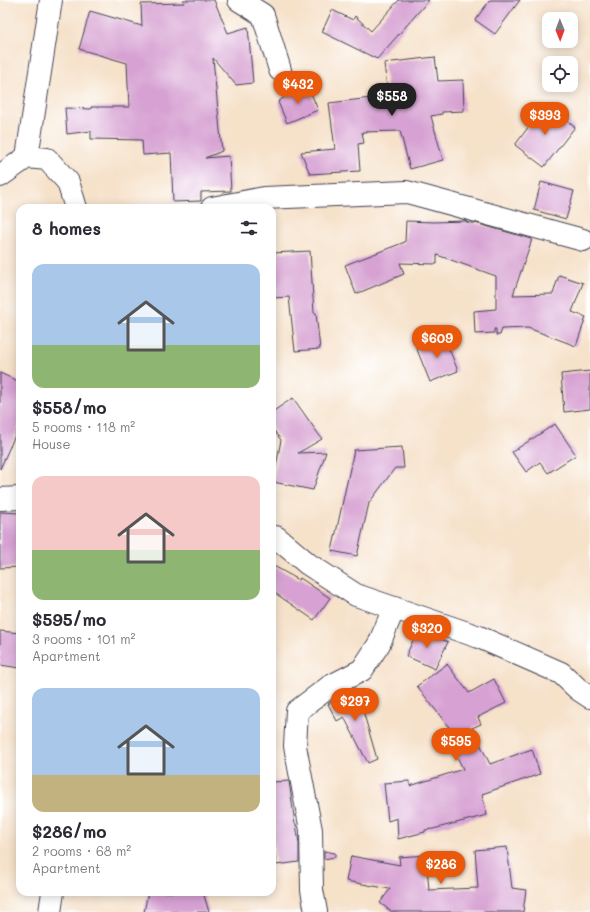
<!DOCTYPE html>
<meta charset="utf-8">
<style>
:root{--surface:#fff;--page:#f2f2f3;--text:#2b2b33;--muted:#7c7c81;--accent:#ea580c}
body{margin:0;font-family:Mali,sans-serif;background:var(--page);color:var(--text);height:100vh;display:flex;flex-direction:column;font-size:15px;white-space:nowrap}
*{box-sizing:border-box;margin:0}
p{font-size:13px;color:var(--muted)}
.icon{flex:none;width:22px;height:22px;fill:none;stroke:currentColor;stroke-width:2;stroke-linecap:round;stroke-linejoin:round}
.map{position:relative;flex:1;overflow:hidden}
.details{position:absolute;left:16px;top:204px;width:260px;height:692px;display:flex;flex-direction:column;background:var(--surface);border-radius:12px;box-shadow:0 2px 10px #0003}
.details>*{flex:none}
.needle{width:26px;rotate:179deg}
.buttons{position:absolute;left:542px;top:12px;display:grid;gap:8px}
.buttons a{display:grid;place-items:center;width:36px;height:36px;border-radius:8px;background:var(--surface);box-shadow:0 2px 10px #0003;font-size:20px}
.price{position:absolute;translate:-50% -34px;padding:0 9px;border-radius:14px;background:var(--accent);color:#fff;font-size:13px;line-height:26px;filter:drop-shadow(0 1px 2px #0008)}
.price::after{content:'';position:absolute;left:50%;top:24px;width:12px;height:9px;margin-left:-6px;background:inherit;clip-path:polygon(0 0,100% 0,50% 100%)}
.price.current{background:#222;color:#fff}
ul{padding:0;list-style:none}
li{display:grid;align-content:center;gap:8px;height:212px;padding:0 16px}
li span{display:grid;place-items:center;height:124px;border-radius:12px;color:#555}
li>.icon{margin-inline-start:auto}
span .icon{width:72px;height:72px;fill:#fffc;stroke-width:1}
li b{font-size:17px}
h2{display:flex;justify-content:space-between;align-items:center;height:48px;padding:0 16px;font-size:17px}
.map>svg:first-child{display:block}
.building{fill:#d7a2d3}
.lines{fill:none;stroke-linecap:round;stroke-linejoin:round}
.minor-casing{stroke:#423f50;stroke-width:24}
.minor{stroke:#fff;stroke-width:22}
</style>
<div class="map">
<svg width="590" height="912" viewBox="0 0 590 912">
<rect width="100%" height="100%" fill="#fff"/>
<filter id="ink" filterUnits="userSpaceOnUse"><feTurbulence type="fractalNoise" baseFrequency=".025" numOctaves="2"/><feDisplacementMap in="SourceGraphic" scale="8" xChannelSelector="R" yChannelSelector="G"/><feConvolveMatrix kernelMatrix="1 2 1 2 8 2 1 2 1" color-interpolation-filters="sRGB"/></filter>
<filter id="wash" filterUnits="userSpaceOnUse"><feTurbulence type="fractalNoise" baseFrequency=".012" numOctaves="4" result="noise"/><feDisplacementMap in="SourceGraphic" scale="16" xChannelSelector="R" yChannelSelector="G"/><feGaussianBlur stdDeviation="0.9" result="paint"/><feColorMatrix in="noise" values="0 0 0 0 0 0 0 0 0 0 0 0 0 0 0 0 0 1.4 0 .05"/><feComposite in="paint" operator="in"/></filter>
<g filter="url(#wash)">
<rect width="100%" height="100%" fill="#f6e1c9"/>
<g id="blocks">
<g class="building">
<polygon points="183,0 214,0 228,33 248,27 253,83 236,85 213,58 222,151 205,158 229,156 231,191 201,192 201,201 173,202 171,153 143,155 142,140 91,139 91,131 67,134 65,108 91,109 91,107 129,107 127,63 79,49 90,11 142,26 141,4 184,3"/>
<polygon points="399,0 429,0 377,59 322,32 332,10 353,20 355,16 371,31"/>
<polygon points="490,0 520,0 495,34 475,20"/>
<polygon points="435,57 438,81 463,80 464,111 442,112 442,114 431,116 443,160 410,169 400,131 362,132 364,143 358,144 360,171 310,174 301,152 335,149 329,103 388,96 384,63"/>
<polygon points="308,86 318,110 287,123 278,102 287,95"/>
<polygon points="545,105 575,127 544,167 515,145"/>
<polygon points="541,182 574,191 566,219 534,210"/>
<polygon points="406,221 433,222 466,221 468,223 475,223 532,239 513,295 553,294 559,275 583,283 572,312 586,317 576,346 528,328 502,329 500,335 496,335 496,329 494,329 494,333 475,334 474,311 496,309 496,276 437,255 437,264 400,263 404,274 356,294 345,265 405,242"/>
<polygon points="310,251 314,313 316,313 320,349 295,351 289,297 272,298 272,253"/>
<polygon points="444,336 458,371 430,382 416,347"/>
<polygon points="590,371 590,409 564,412 561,374"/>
<polygon points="0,373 20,382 20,424 0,469"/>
<polygon points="293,398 322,439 298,453 326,452 313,490 273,482 281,440 272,428 272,412"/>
<polygon points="555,424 576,455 548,473 540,462 526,472 512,452"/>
<polygon points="402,447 404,468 395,468 369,503 357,556 332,551 354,450"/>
<polygon points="0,512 20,513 20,567 0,568"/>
<polygon points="272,565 299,580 300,578 330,598 314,620 272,591"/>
<polygon points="418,629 448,642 435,669 406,656"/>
<polygon points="0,631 20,633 20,668 0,665"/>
<polygon points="447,664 469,693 494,679 506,703 478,717 481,724 472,728 490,764 532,749 540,774 482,794 487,815 433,829 425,830 425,832 398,839 397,818 388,821 384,783 409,781 410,786 463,769 450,743 458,739 417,686"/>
<polygon points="352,690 363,711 377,759 368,763 344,717 337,721 328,704"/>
<polygon points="289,781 295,824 296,824 299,844 299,862 276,865 272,833 272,782"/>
<polygon points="507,847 512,888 526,890 523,912 392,912 380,903 390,889 346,881 351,856 400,865 399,857 426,855 429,890 478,888 475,850"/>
<polygon points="324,851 335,853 335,857 324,859"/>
<polygon points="148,892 203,892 209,912 144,912"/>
</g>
</g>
</g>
<g filter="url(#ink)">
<use href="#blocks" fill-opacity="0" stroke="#423f50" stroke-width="1"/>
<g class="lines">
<defs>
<g id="minor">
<polyline points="239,0 263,15 280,70"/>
<polyline points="27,157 51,0"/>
<polyline points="0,176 27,157 47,159 68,182 76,208"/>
<polyline points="212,208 264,198 407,192 583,240"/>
<polyline points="0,499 20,498"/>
<polyline points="272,537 276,537 308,564 356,595 479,637 561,673 578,689 590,697"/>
<polyline points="50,912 53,892"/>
<polyline points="316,912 312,890 311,830 295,746 297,711 329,687 362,670 379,644 394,608"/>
</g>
</defs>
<use href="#minor" class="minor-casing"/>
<use href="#minor" class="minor"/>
</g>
</g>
</svg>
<div class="buttons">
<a><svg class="needle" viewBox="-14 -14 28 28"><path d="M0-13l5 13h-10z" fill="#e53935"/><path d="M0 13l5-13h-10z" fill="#7c7c81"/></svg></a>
<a><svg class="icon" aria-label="locate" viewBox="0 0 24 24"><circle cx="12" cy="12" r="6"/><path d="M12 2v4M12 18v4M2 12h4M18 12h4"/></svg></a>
</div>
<b class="price" style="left:298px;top:105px">$432</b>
<b class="price current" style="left:392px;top:117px">$558</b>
<b class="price" style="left:545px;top:136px">$393</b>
<b class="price" style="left:437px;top:359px">$609</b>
<b class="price" style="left:427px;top:649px">$320</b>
<b class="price" style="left:355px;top:722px">$297</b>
<b class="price" style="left:456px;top:762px">$595</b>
<b class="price" style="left:441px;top:885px">$286</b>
<section class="details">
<h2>8 homes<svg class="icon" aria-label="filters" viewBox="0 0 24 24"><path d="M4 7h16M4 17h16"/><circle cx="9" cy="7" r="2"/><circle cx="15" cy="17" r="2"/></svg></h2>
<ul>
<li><span style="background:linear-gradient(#a9c7e8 65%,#8fb573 0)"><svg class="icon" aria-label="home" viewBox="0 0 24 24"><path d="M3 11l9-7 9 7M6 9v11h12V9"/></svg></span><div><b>$558/mo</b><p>5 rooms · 118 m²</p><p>House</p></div></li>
<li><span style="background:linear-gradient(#f6c9c9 60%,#8fb573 0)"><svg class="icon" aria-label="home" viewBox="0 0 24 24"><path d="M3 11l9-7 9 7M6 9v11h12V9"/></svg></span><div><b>$595/mo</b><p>3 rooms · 101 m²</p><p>Apartment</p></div></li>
<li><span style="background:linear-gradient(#a9c7e8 70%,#c2b280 0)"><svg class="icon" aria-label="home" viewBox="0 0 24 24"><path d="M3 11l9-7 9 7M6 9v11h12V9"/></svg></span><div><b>$286/mo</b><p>2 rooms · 68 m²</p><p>Apartment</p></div></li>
</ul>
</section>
</div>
